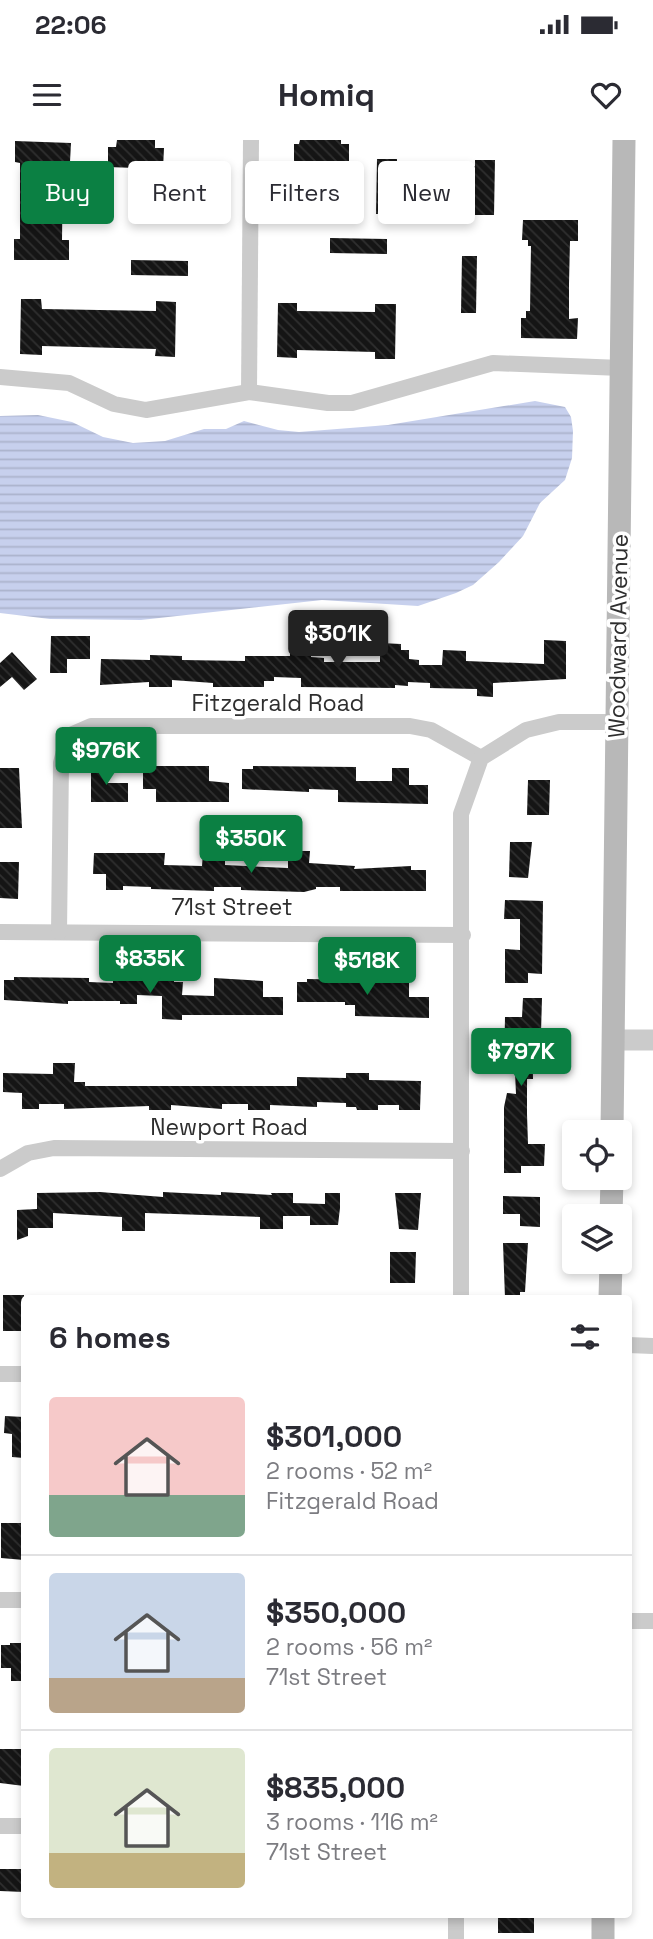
<!DOCTYPE html>
<meta charset="utf-8">
<style>
:root{--surface:#fff;--page:#f2f2f3;--text:#2b2b33;--muted:#7c7c81;--line:#e1e1e2;--accent:#0b8043}
body{margin:0;font-family:"Space Grotesk",sans-serif;background:var(--page);color:var(--text);height:100vh;display:flex;flex-direction:column;font-size:26px;white-space:nowrap}
*{box-sizing:border-box;margin:0}
p{font-size:23px;color:var(--muted)}
.icon{flex:none;width:38px;height:38px;fill:none;stroke:currentColor;stroke-width:2;stroke-linecap:round;stroke-linejoin:round}
.map{position:relative;flex:1;overflow:hidden}
.panel{position:absolute;left:21px;top:1155px;width:611px;height:623px;display:flex;flex-direction:column;background:var(--surface);border-radius:7px;box-shadow:0 4px 10px #0003}
.panel>*{flex:none}
.top-card{position:absolute;left:21px;top:21px;width:612px;height:63px;display:flex;gap:14px}
.tools{position:absolute;left:562px;top:980px;display:grid;gap:14px}
.tools a{display:grid;place-items:center;width:70px;height:70px;border-radius:7px;background:var(--surface);box-shadow:0 4px 10px #0003;font-size:35px}
.price{position:absolute;translate:-50% -60px;padding:0 16px;border-radius:7px;background:var(--accent);color:#fff;font-size:23px;line-height:46px;filter:drop-shadow(0 2px 4px #0008)}
.price::after{content:'';position:absolute;left:50%;top:42px;width:21px;height:16px;margin-left:-10px;background:inherit;clip-path:polygon(0 0,100% 0,50% 100%)}
.price.on{background:#222;color:#fff}
ul{padding:0;list-style:none}
li{display:flex;align-items:center;gap:21px;height:175px;padding:0 28px}
li+li{border-top:2px solid var(--line)}
li span{display:grid;place-items:center;flex:none;width:196px;height:140px;border-radius:7px;color:#555}
li>.icon{margin-inline-start:auto}
span .icon{width:84px;height:84px;fill:#fffc;stroke-width:1}
li b{font-size:30px}
h2{display:flex;justify-content:space-between;align-items:center;height:84px;padding:0 28px;font-size:30px}
.chip{padding:0 24px;border-radius:7px;background:var(--surface);box-shadow:0 4px 10px #0003;font-size:24px;line-height:63px}
.chip.on{background:var(--accent);color:#fff}
.status{display:flex;justify-content:space-between;align-items:center;height:49px;padding:0 35px;background:var(--surface);direction:ltr}
.status svg{height:19px;fill:currentColor}
header{display:flex;justify-content:space-between;align-items:center;height:91px;padding:0 28px;background:var(--surface);font-size:32px;font-weight:600}
.map>svg:first-child{display:block}
.water{fill:url(#water-rules)}
.building{fill:url(#building-back-hatch)}
.lines{fill:none;stroke-linecap:round;stroke-linejoin:round}
.minor{stroke:#cbcbcb;stroke-width:16}
.tertiary{stroke:#cbcbcb;stroke-width:21}
.secondary{stroke:#b8b8b8;stroke-width:23}
.labels{text-anchor:middle;dominant-baseline:central;stroke-width:7;stroke-linejoin:round;paint-order:stroke}
.street-label{font-size:23px;fill:#2e2e2e;stroke:#fff}
</style>
<div class="status"><b>22:06</b><svg viewBox="0 0 49 12"><path d="M0 12V9h3v3zM5 12V6h3v6zM10 12V3h3v9zM15 12V0h3v12zM26 1h20v11H26zM47 4h2v5h-2z"/></svg></div>
<header><svg class="icon" aria-label="menu" viewBox="0 0 24 24"><path d="M4 6h16M4 12h16M4 18h16"/></svg>Homiq<svg class="icon" aria-label="heart" viewBox="0 0 24 24"><path d="M12 20l-8-8c-3-5 5-10 8-4 3-6 11-1 8 4z"/></svg></header>
<div class="map">
<svg width="653" height="1799" viewBox="0 0 653 1799">
<defs>
<pattern id="water-rules" width="6" height="5" patternUnits="userSpaceOnUse" patternTransform="scale(1.75)"><rect width="6" height="5" fill="#c7d0ed"/><path d="M0 2.5h6" fill="none" stroke="#abb3cc"/></pattern>
<pattern id="building-back-hatch" width="6" height="6" patternUnits="userSpaceOnUse" patternTransform="scale(1.75)"><rect width="6" height="6" fill="#151515"/><path d="M-1 5l2 2M0 0l6 6M5-1l2 2" fill="none" stroke="#2f2f2f"/></pattern>
</defs>
<rect width="100%" height="100%" fill="#fff"/>
<polygon class="water" points="535,261 565,267 571,277 573,291 572,318 565,340 540,363 523,396 499,422 473,445 456,453 418,466 322,460 141,480 50,479 0,473 0,276 38,275 72,282 103,297 133,303 165,301 204,289 226,289 244,281 278,290 299,292 388,285"/>
<g class="building">
<polygon points="117,0 155,0 155,8 164,8 163,29 108,27 108,7 116,7"/>
<polygon points="300,0 341,0 341,4 349,4 349,24 294,23 294,4 299,4"/>
<polygon points="15,1 71,3 70,22 63,23 62,100 69,100 69,120 14,120 14,99 20,99 20,23 15,22"/>
<polygon points="377,19 397,19 397,25 403,27 432,28 468,28 475,26 475,20 495,20 494,75 474,75 474,67 397,66 396,74 376,74"/>
<polygon points="523,80 578,80 578,101 570,101 569,144 569,179 578,178 577,199 521,198 521,178 526,178 526,171 530,171 531,106 528,106 528,100 522,100"/>
<polygon points="330,98 387,99 387,114 330,113"/>
<polygon points="462,116 477,116 476,173 461,173"/>
<polygon points="131,120 188,121 188,136 131,135"/>
<polygon points="21,159 41,159 42,169 156,171 156,161 176,162 175,217 155,216 156,209 42,206 42,215 20,214"/>
<polygon points="278,163 297,163 297,171 375,172 375,164 396,164 395,219 375,219 375,212 297,210 297,218 277,217"/>
<polygon points="51,496 90,496 90,519 67,519 67,533 50,533"/>
<polygon points="290,497 311,497 311,517 324,518 324,522 380,522 380,503 401,504 401,510 409,510 409,519 419,520 419,525 442,525 443,510 466,511 466,521 544,524 544,500 566,501 566,539 493,543 493,557 477,556 477,549 430,548 430,543 408,542 408,546 395,545 395,548 301,547 301,538 274,537 274,541 264,541 264,547 213,547 213,543 172,540 172,547 149,547 149,542 100,545 101,519 150,520 150,515 182,516 182,520 245,521 245,516 290,516"/>
<polygon points="12,512 37,539 24,550 12,537 0,547 0,523"/>
<polygon points="91,624 108,624 108,643 128,643 128,662 91,662"/>
<polygon points="143,626 209,626 209,641 229,643 229,662 156,662 156,649 143,649"/>
<polygon points="253,626 356,627 356,641 392,641 392,628 409,628 409,645 428,645 428,664 338,662 338,650 309,649 309,652 242,649 242,629 253,629"/>
<polygon points="0,628 19,628 22,688 0,688"/>
<polygon points="528,640 550,640 549,675 527,675"/>
<polygon points="510,702 532,702 528,738 509,737"/>
<polygon points="288,711 310,711 309,723 355,726 354,729 411,726 411,730 426,730 426,751 340,751 340,747 316,747 316,749 304,752 241,750 241,747 214,747 214,751 151,749 151,747 123,746 123,750 106,750 106,734 93,734 94,713 165,713 164,725 202,726 203,713 225,713 225,725 288,728"/>
<polygon points="0,722 19,722 18,759 0,758"/>
<polygon points="505,760 543,761 542,834 528,833 528,843 505,843 505,809 520,810 520,779 504,779"/>
<polygon points="14,837 89,838 89,842 113,843 113,839 174,839 174,842 183,842 182,855 214,856 214,838 263,841 263,857 283,857 283,875 182,875 182,880 162,879 162,856 137,855 137,864 120,864 120,861 68,861 68,864 4,860 4,840 14,840"/>
<polygon points="307,839 409,841 409,857 429,857 429,878 355,876 355,865 345,865 345,862 297,862 297,842 307,842"/>
<polygon points="523,858 542,858 541,893 532,893 533,939 527,939 527,974 528,1004 545,1004 544,1026 521,1026 521,1033 504,1033 504,967 507,953 516,954 515,932 511,932 511,927 504,927 505,877 522,877"/>
<polygon points="53,923 75,923 74,942 85,942 85,946 297,946 297,937 346,938 346,933 369,933 369,940 421,941 420,970 399,970 399,965 378,965 378,970 357,970 356,967 346,967 346,963 317,962 317,967 270,965 270,970 248,970 248,964 222,964 222,969 171,965 171,970 149,970 149,966 64,969 64,964 39,964 39,969 22,969 22,953 3,952 3,933 53,934"/>
<polygon points="100,1052 163,1057 163,1052 221,1055 221,1052 272,1055 271,1053 293,1053 293,1063 325,1064 325,1053 340,1053 340,1068 338,1085 310,1085 310,1076 283,1076 283,1089 260,1089 260,1077 145,1073 145,1091 122,1091 122,1077 53,1073 53,1088 28,1088 28,1096 17,1100 17,1070 37,1069 37,1053"/>
<polygon points="395,1053 421,1053 418,1090 399,1089"/>
<polygon points="503,1056 540,1057 540,1087 520,1086 520,1074 503,1074"/>
<polygon points="503,1103 528,1103 525,1152 520,1152 520,1158 505,1158"/>
<polygon points="390,1112 416,1112 415,1143 390,1143"/>
<rect x="3" y="1155" width="21" height="36"/>
<polygon points="5,1276 24,1277 24,1318 12,1317 12,1294 4,1293"/>
<polygon points="1,1383 24,1383 24,1420 1,1418"/>
<polygon points="10,1503 24,1503 24,1541 11,1541 11,1528 1,1528 1,1505 10,1505"/>
<polygon points="0,1609 22,1609 24,1646 0,1643"/>
<polygon points="0,1729 24,1729 24,1752 0,1751"/>
<polygon points="515,1774 534,1774 534,1793 498,1793 498,1777 515,1777"/>
</g>
<g class="lines">
<g class="minor">
<polyline points="0,237 69,243 114,264 146,270 249,252 328,263 352,263 493,223 621,228"/>
<polyline points="249,252 251,0"/>
<polyline points="0,792 463,795"/>
<polyline points="59,792 61,623 68,596 91,586 410,586 431,590 481,618"/>
<polyline points="0,1029 28,1013 54,1008 462,1011"/>
<polyline points="461,1158 461,674 481,618 526,590 559,582 617,582"/>
<polyline points="628,1205 653,1206"/>
<polyline points="0,1234 24,1234"/>
<polyline points="0,1460 24,1460"/>
<polyline points="628,1481 653,1481"/>
<polyline points="0,1686 24,1686"/>
<polyline points="456,1799 456,1774"/>
</g>
<polyline class="tertiary" points="613,900 653,900"/>
<g class="secondary">
<polyline points="612,992 624,0"/>
<polyline points="611,1076 612,1038"/>
<polyline points="610,1158 611,1122"/>
<polyline points="603,1799 603,1774"/>
</g>
</g>
<g class="labels">
<g class="street-label">
<text transform="translate(618 496) rotate(-89)">Woodward Avenue</text>
<text x="278" y="563">Fitzgerald Road</text>
<text x="232" y="767">71st Street</text>
<text x="229" y="987">Newport Road</text>
</g>
</g>
</svg>
<div class="tools">
<a><svg class="icon" aria-label="locate" viewBox="0 0 24 24"><circle cx="12" cy="12" r="6"/><path d="M12 2v4M12 18v4M2 12h4M18 12h4"/></svg></a>
<a><svg class="icon" aria-label="layers" viewBox="0 0 24 24"><path d="M12 4l9 5-9 5-9-5zM3 14l9 5 9-5"/></svg></a>
</div>
<b class="price on" style="left:338px;top:530px">$301K</b>
<b class="price" style="left:106px;top:647px">$976K</b>
<b class="price" style="left:251px;top:735px">$350K</b>
<b class="price" style="left:150px;top:855px">$835K</b>
<b class="price" style="left:367px;top:857px">$518K</b>
<b class="price" style="left:521px;top:948px">$797K</b>
<div class="top-card">
<a class="chip on">Buy</a>
<a class="chip">Rent</a>
<a class="chip">Filters</a>
<a class="chip">New</a>
</div>
<section class="panel">
<h2>6 homes<svg class="icon" aria-label="filters" viewBox="0 0 24 24"><path d="M4 7h16M4 17h16"/><circle cx="9" cy="7" r="2"/><circle cx="15" cy="17" r="2"/></svg></h2>
<ul>
<li><span style="background:linear-gradient(#f6c9c9 70%,#7fa58c 0)"><svg class="icon" aria-label="home" viewBox="0 0 24 24"><path d="M3 11l9-7 9 7M6 9v11h12V9"/></svg></span><div><b>$301,000</b><p>2 rooms · 52 m²</p><p>Fitzgerald Road</p></div></li>
<li><span style="background:linear-gradient(#c9d6e8 75%,#b9a48a 0)"><svg class="icon" aria-label="home" viewBox="0 0 24 24"><path d="M3 11l9-7 9 7M6 9v11h12V9"/></svg></span><div><b>$350,000</b><p>2 rooms · 56 m²</p><p>71st Street</p></div></li>
<li><span style="background:linear-gradient(#dfe7d0 75%,#c2b280 0)"><svg class="icon" aria-label="home" viewBox="0 0 24 24"><path d="M3 11l9-7 9 7M6 9v11h12V9"/></svg></span><div><b>$835,000</b><p>3 rooms · 116 m²</p><p>71st Street</p></div></li>
</ul>
</section>
</div>
